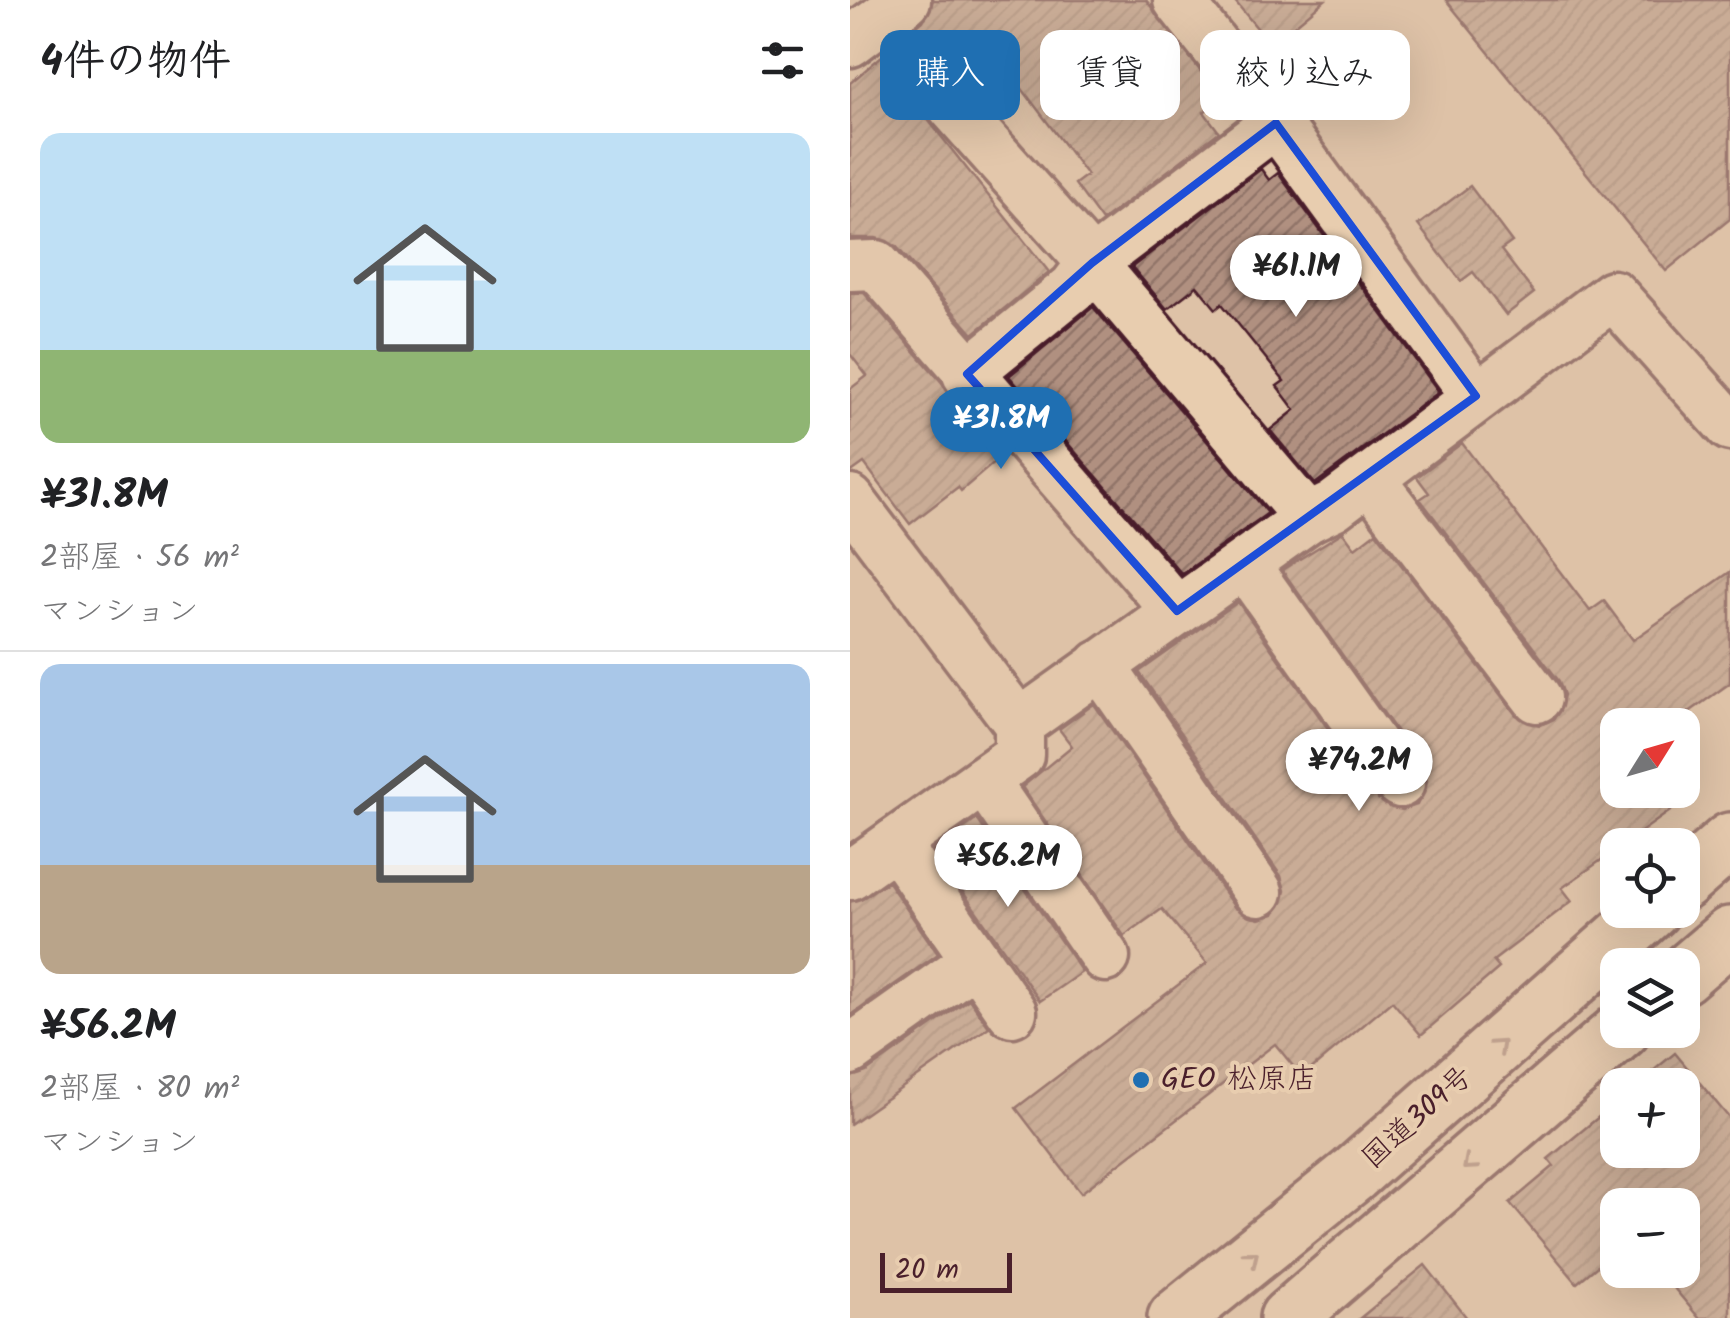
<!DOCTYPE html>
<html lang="ja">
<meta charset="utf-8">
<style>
:root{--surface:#fff;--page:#f2f2f2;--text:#202124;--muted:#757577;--line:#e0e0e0;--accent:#1f6fb2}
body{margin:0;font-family:Kalam,"Klee One",sans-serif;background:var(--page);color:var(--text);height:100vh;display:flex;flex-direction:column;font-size:38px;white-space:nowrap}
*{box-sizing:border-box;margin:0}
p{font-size:32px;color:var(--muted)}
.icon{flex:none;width:55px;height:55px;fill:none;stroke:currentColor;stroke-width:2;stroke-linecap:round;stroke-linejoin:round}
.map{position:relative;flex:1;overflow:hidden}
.details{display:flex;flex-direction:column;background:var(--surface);width:850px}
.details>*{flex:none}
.guide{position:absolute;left:30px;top:30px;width:700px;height:90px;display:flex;gap:20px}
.needle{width:65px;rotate:53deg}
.controls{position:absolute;left:750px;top:708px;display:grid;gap:20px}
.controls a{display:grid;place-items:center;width:100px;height:100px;border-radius:20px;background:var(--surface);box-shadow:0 10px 40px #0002;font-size:50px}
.scale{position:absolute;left:30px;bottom:25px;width:132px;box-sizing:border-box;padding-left:10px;border:5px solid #4a1f2b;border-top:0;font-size:28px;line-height:35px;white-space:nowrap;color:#4a1f2b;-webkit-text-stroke:8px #e8cdaf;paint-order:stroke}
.price{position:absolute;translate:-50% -85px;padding:0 22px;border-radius:35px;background:#fff;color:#222;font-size:32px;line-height:65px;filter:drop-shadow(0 2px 5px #0008)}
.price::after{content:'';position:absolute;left:50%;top:60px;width:30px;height:22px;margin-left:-15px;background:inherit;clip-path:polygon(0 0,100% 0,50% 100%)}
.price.selected{background:var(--accent);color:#fff}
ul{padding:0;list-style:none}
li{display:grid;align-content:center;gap:20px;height:530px;padding:0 40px}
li+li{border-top:2px solid var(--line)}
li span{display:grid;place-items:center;height:310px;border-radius:20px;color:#555}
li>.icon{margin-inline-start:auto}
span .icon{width:180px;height:180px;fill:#fffc;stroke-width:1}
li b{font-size:42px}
h2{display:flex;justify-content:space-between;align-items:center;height:120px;padding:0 40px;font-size:42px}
.chip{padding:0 35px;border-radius:20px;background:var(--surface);box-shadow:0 10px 40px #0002;font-size:35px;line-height:90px}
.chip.selected{background:var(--accent);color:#fff}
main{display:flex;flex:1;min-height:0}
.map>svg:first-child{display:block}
.building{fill:url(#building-hatch);stroke:#4a1f2b;stroke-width:2.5}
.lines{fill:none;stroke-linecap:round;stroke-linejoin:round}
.street-casing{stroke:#4a1f2b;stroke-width:55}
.highway-casing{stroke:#4a1f2b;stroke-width:62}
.street{stroke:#e8cdaf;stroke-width:48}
.highway{stroke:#e8cdaf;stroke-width:55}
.oneway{stroke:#99766d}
.marked{fill:none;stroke:#1d4ed8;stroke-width:8;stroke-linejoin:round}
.poi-dot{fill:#1f6fb2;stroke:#e8cdaf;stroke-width:4}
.labels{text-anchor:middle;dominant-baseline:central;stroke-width:8;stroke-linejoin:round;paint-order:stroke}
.poi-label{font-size:30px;fill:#4a1f2b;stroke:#e8cdaf;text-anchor:start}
.street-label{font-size:30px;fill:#4a1f2b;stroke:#e8cdaf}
</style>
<main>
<section class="details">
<h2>4件の物件<svg class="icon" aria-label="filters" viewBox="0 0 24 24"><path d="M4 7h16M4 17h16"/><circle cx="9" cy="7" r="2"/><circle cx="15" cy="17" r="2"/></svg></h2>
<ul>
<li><span style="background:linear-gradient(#bfe0f5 70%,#8fb573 0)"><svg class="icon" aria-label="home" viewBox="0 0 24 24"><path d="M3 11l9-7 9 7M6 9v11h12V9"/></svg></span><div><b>¥31.8M</b><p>2部屋 · 56 m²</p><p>マンション</p></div></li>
<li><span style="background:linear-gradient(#a9c7e8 65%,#b9a48a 0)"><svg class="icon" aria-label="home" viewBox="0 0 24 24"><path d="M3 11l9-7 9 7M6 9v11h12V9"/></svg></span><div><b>¥56.2M</b><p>2部屋 · 80 m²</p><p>マンション</p></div></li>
</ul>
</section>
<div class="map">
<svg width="880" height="1318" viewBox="0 0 880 1318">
<defs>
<pattern id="building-hatch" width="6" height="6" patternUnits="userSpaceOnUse" patternTransform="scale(2.5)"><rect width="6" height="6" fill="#b09080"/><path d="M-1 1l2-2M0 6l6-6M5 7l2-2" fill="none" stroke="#917569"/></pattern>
</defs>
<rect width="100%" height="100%" fill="#dec2a7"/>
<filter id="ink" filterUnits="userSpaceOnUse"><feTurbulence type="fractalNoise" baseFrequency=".01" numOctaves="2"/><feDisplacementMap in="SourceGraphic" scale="20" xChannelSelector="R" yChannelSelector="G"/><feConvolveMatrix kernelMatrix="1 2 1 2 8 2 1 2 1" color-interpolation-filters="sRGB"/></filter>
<g filter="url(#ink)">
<g class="building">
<polygon points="83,0 296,0 371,98 354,112 369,132 252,221 225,184 237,175 143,50 103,79 83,86 67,106 199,272 123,334 46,246 26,238 0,238 0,83 73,21"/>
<polygon points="384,0 475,0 421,45"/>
<polygon points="596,0 880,0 880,219 816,271"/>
<polygon points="411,169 419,180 428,173 589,392 465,484 420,430 445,410 427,386 434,381 372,304 366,309 347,286 317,309 282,267"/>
<polygon points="620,186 662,242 651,250 684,293 656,315 623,272 611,281 568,225"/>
<polygon points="0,293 14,293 154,454 111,491 108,487 60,524 14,463 0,473 0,389 17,376 0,354"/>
<polygon points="243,307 418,513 332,574 159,376"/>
<polygon points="612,443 740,611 754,601 783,640 880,572 880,683 821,725 768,725 768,790 832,790 832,786 840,797 712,888 722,901 643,961 649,968 571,1035 542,1001 452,1077 425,1044 231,1193 166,1108 357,963 312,909 274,936 172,787 222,746 209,729 244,704 385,908 409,919 424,914 435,891 431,876 289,672 388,602 528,799 552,810 567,805 577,781 572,767 432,570 493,532 505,548 526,532 666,715 690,725 704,719 714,695 709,681 570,499 579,493 567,477"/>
<polygon points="127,819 232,972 190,1001 83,850"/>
<polygon points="38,882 88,954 0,1016 0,902"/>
<polygon points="119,999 139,1027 0,1124 0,1077 16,1072"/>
<polygon points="825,1053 880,1119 880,1318 849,1318 809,1270 832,1270 832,1205 768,1205 768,1249 727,1283 660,1203 704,1166 698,1159 768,1101 768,1150 832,1150 832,1085 786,1085"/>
<polygon points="575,1265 617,1318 510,1318"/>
</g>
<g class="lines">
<defs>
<g id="street">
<polyline points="328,0 426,123 626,396"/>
<polyline points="0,42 56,0"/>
<polyline points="102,106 242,263 224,287 117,374"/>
<polyline points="426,123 242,263 458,518"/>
<polyline points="0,266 26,265 327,611"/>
<polyline points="520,479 687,698"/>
<polyline points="0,500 169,724"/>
<polyline points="395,565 550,783"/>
<polyline points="250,665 408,892"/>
<polyline points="134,780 255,957"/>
<polyline points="45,843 162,1012"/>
<polyline points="0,875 169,755 169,724 458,518 483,506 763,295 880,426"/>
<polyline points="0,1050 125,961"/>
</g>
<g id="highway">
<polyline points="832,883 880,841"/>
<polyline points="832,976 880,935"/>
<polyline points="326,1318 504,1174 802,910"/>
<polyline points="438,1318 772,1030"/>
</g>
</defs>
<use href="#street" class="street-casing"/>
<use href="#highway" class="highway-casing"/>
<use href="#street" class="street"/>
<use href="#highway" class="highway"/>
</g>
<defs><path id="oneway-chevron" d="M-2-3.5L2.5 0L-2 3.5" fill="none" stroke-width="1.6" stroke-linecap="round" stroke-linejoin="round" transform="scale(2.5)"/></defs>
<g class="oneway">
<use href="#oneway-chevron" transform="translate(649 1046) rotate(-42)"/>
<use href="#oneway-chevron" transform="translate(619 1164) rotate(139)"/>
<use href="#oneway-chevron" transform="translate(402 1257) rotate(-39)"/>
</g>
</g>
<path d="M0 0H880V1318H0ZM426 123 626 396 327 611 117 374 242 263Z" fill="#dec2a7" fill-opacity=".55" fill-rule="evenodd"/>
<path class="marked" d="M426 123 626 396 327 611 117 374 242 263Z"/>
<circle class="poi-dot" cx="291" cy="1080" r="10"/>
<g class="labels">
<g class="poi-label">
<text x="311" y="1080">GEO 松原店</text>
</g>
<g class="street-label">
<text transform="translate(568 1118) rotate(-42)">国道309号</text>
</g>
</g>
</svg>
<div class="controls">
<a><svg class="needle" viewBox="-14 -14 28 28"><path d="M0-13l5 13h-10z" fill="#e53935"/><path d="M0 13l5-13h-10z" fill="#757577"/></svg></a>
<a><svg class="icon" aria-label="locate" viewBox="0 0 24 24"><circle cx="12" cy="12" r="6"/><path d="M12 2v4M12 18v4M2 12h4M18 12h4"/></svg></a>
<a><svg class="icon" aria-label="layers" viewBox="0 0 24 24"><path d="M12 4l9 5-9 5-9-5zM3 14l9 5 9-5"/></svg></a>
<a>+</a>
<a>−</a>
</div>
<div class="scale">20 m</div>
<b class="price" style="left:446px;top:320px">¥61.1M</b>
<b class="price selected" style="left:151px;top:472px">¥31.8M</b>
<b class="price" style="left:509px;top:814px">¥74.2M</b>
<b class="price" style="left:158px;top:910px">¥56.2M</b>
<div class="guide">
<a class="chip selected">購入</a>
<a class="chip">賃貸</a>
<a class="chip">絞り込み</a>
</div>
</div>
</main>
